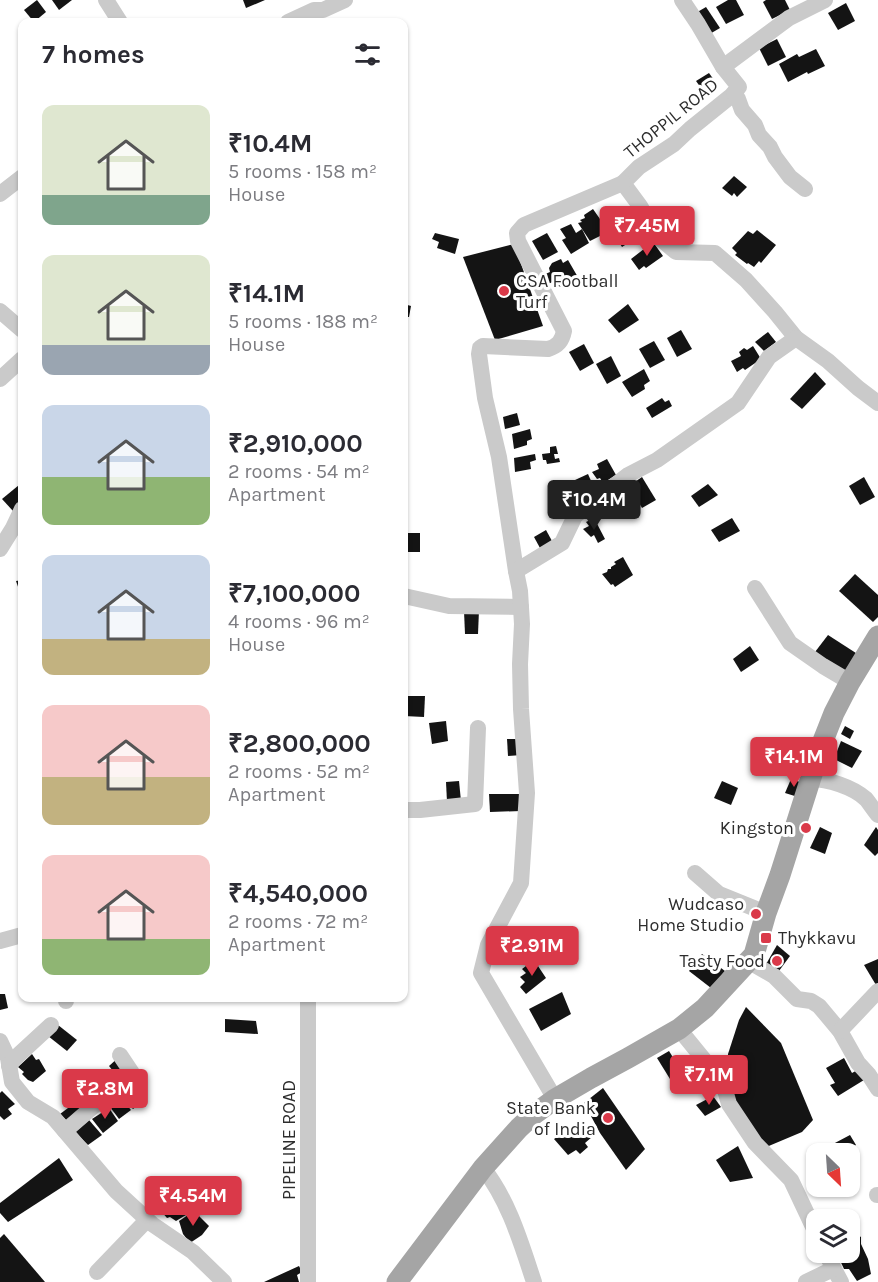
<!DOCTYPE html>
<meta charset="utf-8">
<style>
:root{--surface:#fff;--page:#f7f7f7;--text:#2b2b33;--muted:#7c7c81;--accent:#da3949}
body{margin:0;font-family:Karla,sans-serif;background:var(--page);color:var(--text);height:100vh;display:flex;flex-direction:column;font-size:22px;white-space:nowrap}
*{box-sizing:border-box;margin:0}
p{font-size:20px;color:var(--muted)}
.icon{flex:none;width:33px;height:33px;fill:none;stroke:currentColor;stroke-width:2;stroke-linecap:round;stroke-linejoin:round}
.map{position:relative;flex:1;overflow:hidden}
.panel{position:absolute;left:18px;top:18px;width:390px;height:984px;display:flex;flex-direction:column;background:var(--surface);border-radius:12px;box-shadow:0 2px 4px #0004}
.panel>*{flex:none}
.needle{width:39px;rotate:155deg}
.fabs{position:absolute;left:806px;top:1143px;display:grid;gap:12px}
.fabs a{display:grid;place-items:center;width:54px;height:54px;border-radius:12px;background:var(--surface);box-shadow:0 2px 4px #0004;font-size:30px}
.price{position:absolute;translate:-50% -51px;padding:0 14px;border-radius:6px;background:var(--accent);color:#fff;font-size:20px;line-height:39px;filter:drop-shadow(0 2px 3px #0008)}
.price::after{content:'';position:absolute;left:50%;top:36px;width:18px;height:14px;margin-left:-9px;background:inherit;clip-path:polygon(0 0,100% 0,50% 100%)}
.price.on{background:#222;color:#fff}
ul{padding:0;list-style:none}
li{display:flex;align-items:center;gap:18px;height:150px;padding:0 24px}
li span{display:grid;place-items:center;flex:none;width:168px;height:120px;border-radius:12px;color:#555}
li>.icon{margin-inline-start:auto}
span .icon{width:72px;height:72px;fill:#fffc;stroke-width:1}
li b{font-size:26px}
h2{display:flex;justify-content:space-between;align-items:center;height:72px;padding:0 24px;font-size:26px}
.map>svg:first-child{display:block}
.building{fill:#141414}
.lines{fill:none;stroke-linecap:round;stroke-linejoin:round}
.minor{stroke:#cacaca;stroke-width:16}
.major{stroke:#a5a5a5;stroke-width:21}
.poi-dot{fill:#da3949;stroke:#fff;stroke-width:2}
.labels{text-anchor:middle;dominant-baseline:central;stroke-width:6;stroke-linejoin:round;paint-order:stroke}
.street-label{font-size:18px;fill:#2d2d2d;stroke:#fff}
.poi-label{font-size:18px;fill:#2d2d2d;stroke:#fff;text-anchor:end}
</style>
<div class="map">
<svg width="878" height="1282" viewBox="0 0 878 1282">
<rect width="100%" height="100%" fill="#fff"/>
<g class="building">
<polygon points="37,0 46,12 34,22 24,10"/>
<polygon points="52,0 72,0 59,10"/>
<polygon points="243,0 265,0 246,8"/>
<polygon points="728,0 736,0 744,15 726,24 716,7"/>
<polygon points="766,0 785,0 790,10 772,19 763,2"/>
<polygon points="846,3 855,21 838,30 828,13"/>
<polygon points="706,7 720,28 708,35 694,14"/>
<polygon points="777,39 786,57 768,66 759,48"/>
<polygon points="816,49 825,66 808,74 807,72 788,82 779,64 797,54 799,57"/>
<polygon points="709,73 719,87 707,96 696,81"/>
<polygon points="734,176 747,187 737,197 734,193 732,196 722,188"/>
<polygon points="593,209 607,229 601,233 602,235 590,241 578,223 582,222 580,220 585,218 584,215"/>
<polygon points="635,215 645,232 622,247 612,231"/>
<polygon points="571,224 576,233 582,229 589,243 571,254 562,240 566,238 560,229"/>
<polygon points="757,230 776,245 761,263 759,261 754,267 748,263 747,264 735,255 737,253 732,248 748,231 753,234"/>
<polygon points="435,233 459,239 455,254 437,248 439,242 432,239"/>
<polygon points="547,233 558,252 543,260 532,241"/>
<polygon points="653,242 663,256 646,268 644,266 639,270 631,259"/>
<polygon points="514,244 543,326 495,340 463,257"/>
<polygon points="561,259 563,263 568,260 579,279 573,283 572,280 563,285 564,286 562,287 558,286 555,281 548,284 543,275 550,272 549,268 552,263"/>
<polygon points="404,304 411,306 409,317 404,317"/>
<polygon points="628,304 639,320 619,333 608,320"/>
<polygon points="681,330 692,349 677,357 667,338"/>
<polygon points="768,332 776,342 764,351 755,342"/>
<polygon points="654,341 665,360 650,368 639,349"/>
<polygon points="584,344 594,363 580,371 569,352"/>
<polygon points="753,346 761,359 745,370 743,368 737,372 731,361 741,356 739,352 744,348 747,350"/>
<polygon points="611,356 621,376 607,384 596,364"/>
<polygon points="644,369 650,381 644,385 645,389 632,397 622,382"/>
<polygon points="815,372 826,384 802,409 790,399"/>
<polygon points="662,398 665,402 669,400 672,406 652,418 646,408"/>
<polygon points="517,413 520,425 505,429 503,417"/>
<polygon points="530,429 532,439 527,441 527,445 514,449 512,434"/>
<polygon points="556,446 558,454 554,454 555,459 559,458 560,462 547,464 546,460 543,460 542,454 550,453 550,447"/>
<polygon points="535,454 536,460 530,462 531,469 515,472 514,458"/>
<polygon points="607,459 616,475 603,483 600,478 597,479 592,472 599,469 597,464"/>
<polygon points="588,474 596,492 584,497 575,480"/>
<polygon points="642,477 656,500 642,508 629,486"/>
<polygon points="864,477 875,497 860,505 849,486"/>
<polygon points="708,484 718,495 699,507 691,496"/>
<polygon points="19,485 22,489 22,503 13,511 2,499"/>
<polygon points="594,518 605,539 598,543 594,535 591,537 583,529 589,526 586,522"/>
<polygon points="732,518 740,531 719,542 711,530"/>
<polygon points="546,530 552,541 540,548 534,537"/>
<rect x="404" y="533" width="16" height="19"/>
<polygon points="623,557 633,575 615,587 613,584 611,585 602,574 607,572 608,569 611,569 611,567 616,564 614,562"/>
<polygon points="855,574 878,595 878,617 873,622 839,591"/>
<polygon points="22,580 22,598 16,581"/>
<polygon points="479,610 478,634 465,634 464,611"/>
<polygon points="828,635 859,655 847,674 815,652"/>
<polygon points="750,646 759,660 741,672 733,659"/>
<polygon points="404,696 425,696 424,717 404,716"/>
<polygon points="446,721 448,741 432,744 429,723"/>
<polygon points="845,726 854,731 850,739 841,734"/>
<polygon points="507,739 521,739 522,755 508,756"/>
<polygon points="841,741 862,751 852,768 834,759"/>
<polygon points="791,779 803,783 798,797 785,793"/>
<polygon points="459,781 461,801 447,802 446,782"/>
<polygon points="722,781 738,788 731,805 714,798"/>
<polygon points="489,794 521,794 521,811 490,812"/>
<polygon points="820,827 832,833 825,854 810,848"/>
<polygon points="876,827 878,830 878,853 875,856 864,845"/>
<polygon points="777,945 790,956 776,975 765,966"/>
<polygon points="702,954 725,971 711,988 689,971"/>
<polygon points="878,959 878,983 876,985 864,965"/>
<polygon points="534,960 546,978 526,994 520,987 525,982 520,977 526,973 522,969"/>
<polygon points="562,992 571,1014 541,1031 529,1009"/>
<polygon points="0,994 5,994 8,1008 0,1010"/>
<polygon points="746,1007 781,1043 813,1120 802,1132 764,1148 734,1104 726,1083 728,1054 739,1020"/>
<polygon points="225,1019 256,1021 258,1034 225,1032"/>
<polygon points="58,1025 77,1040 67,1051 48,1036"/>
<polygon points="669,1051 682,1072 670,1079 657,1058"/>
<polygon points="32,1054 36,1060 39,1059 46,1071 33,1082 28,1080 22,1074 24,1072 18,1067"/>
<polygon points="119,1057 127,1069 118,1077 109,1066"/>
<polygon points="844,1058 852,1073 859,1069 864,1080 838,1096 830,1085 835,1083 826,1068"/>
<polygon points="109,1069 120,1079 109,1091 98,1079"/>
<polygon points="95,1081 108,1092 89,1105 80,1095 92,1086 90,1084"/>
<polygon points="134,1086 146,1099 133,1109 121,1096"/>
<polygon points="603,1088 645,1149 626,1170 600,1133 584,1103"/>
<polygon points="2,1091 15,1104 8,1109 12,1114 4,1120 0,1116 0,1093"/>
<polygon points="713,1096 721,1107 705,1116 696,1105"/>
<polygon points="120,1097 131,1110 119,1119 110,1107"/>
<polygon points="80,1099 86,1109 69,1123 60,1114"/>
<polygon points="109,1108 118,1121 103,1133 92,1119"/>
<polygon points="89,1120 102,1135 88,1145 75,1132"/>
<polygon points="580,1121 592,1137 585,1143 588,1147 580,1154 576,1150 568,1155 554,1139"/>
<polygon points="850,1135 856,1145 853,1147 854,1149 844,1154 838,1154 833,1144"/>
<polygon points="738,1146 753,1178 730,1182 716,1160"/>
<polygon points="59,1158 73,1180 8,1222 0,1213 0,1203"/>
<polygon points="183,1192 196,1203 186,1215 176,1221 170,1217 167,1218 160,1210"/>
<polygon points="194,1211 209,1226 202,1235 190,1243 183,1234 179,1221"/>
<polygon points="4,1234 45,1282 0,1282 0,1238"/>
<polygon points="856,1234 861,1237 861,1244 868,1259 871,1274 857,1281 849,1269 844,1269 838,1256 843,1255 843,1252 849,1252 850,1242 849,1237"/>
<polygon points="299,1266 302,1272 297,1275 299,1282 264,1282"/>
</g>
<g class="lines">
<g class="minor">
<polyline points="106,0 120,22"/>
<polyline points="682,0 698,24 723,67 739,87 731,96 690,129 674,144 639,167 623,183 640,206 657,236 676,252 715,253 746,280 775,312 796,338 828,361 858,388 878,403"/>
<polyline points="288,22 314,10 323,10 345,0"/>
<polyline points="723,67 789,18 825,0"/>
<polyline points="734,93 738,99 742,110 755,125 759,135 770,147 775,157 790,177 805,189"/>
<polyline points="0,194 22,177"/>
<polyline points="0,311 22,330"/>
<polyline points="0,379 22,359"/>
<polyline points="0,549 13,528 22,509"/>
<path d="M516 571 499 457 485 398 479 354 480 348 483 346 548 349C558 346 562 341 564 331L518 241 517 233 524 225 623 183"/>
<polyline points="755,588 790,643 823,666 850,682"/>
<polyline points="404,596 449,606 521,607"/>
<path d="M810 779C828 779 853 787 866 799 870 804 874 810 878 815"/>
<polyline points="404,810 420,810 475,804 478,728"/>
<polyline points="695,873 719,894 766,913"/>
<polyline points="0,941 22,935"/>
<polyline points="748,961 774,976 797,999 811,1001 819,1006 840,1031 858,1063 869,1075 878,1089"/>
<polyline points="66,1001 66,998"/>
<polyline points="679,1029 723,1083 729,1104 755,1143 791,1180 816,1233"/>
<polyline points="840,1031 878,991"/>
<polyline points="0,1041 8,1058 12,1082 28,1102 53,1117 116,1191 152,1224 193,1252 224,1282"/>
<polyline points="9,1066 13,1060 51,1025"/>
<polyline points="555,1099 481,973 488,945 521,883 527,793 521,709 520,664 522,624 520,591 516,571 562,543 575,516 628,475 657,460 738,403 769,357 796,338"/>
<polyline points="65,1131 132,1073 120,1055"/>
<path d="M483 1168C509 1201 521 1243 534 1282"/>
<polyline points="877,1195 878,1195"/>
<polyline points="825,1252 841,1282"/>
<polyline points="97,1272 147,1220"/>
<polyline points="308,1282 308,998"/>
<polyline points="806,1282 833,1269"/>
</g>
<polyline class="major" points="397,1282 483,1168 519,1128 533,1115 555,1099 591,1078 628,1058 679,1029 705,1008 754,955 766,913 780,875 821,746 834,713 850,682 878,636"/>
</g>
<g class="poi-dot">
<circle cx="504" cy="291" r="6"/>
<circle cx="806" cy="828" r="6"/>
<circle cx="756" cy="914" r="6"/>
<rect x="760" y="932" width="12" height="12" rx="3"/>
<circle cx="777" cy="961" r="6"/>
<circle cx="608" cy="1118" r="6"/>
</g>
<g class="labels">
<g class="street-label">
<text transform="translate(671 118) rotate(-39)">THOPPIL ROAD</text>
<text transform="translate(289 1140) rotate(-90)">PIPELINE ROAD</text>
</g>
<g class="poi-label">
<text x="516" y="281" text-anchor="start">CSA Football<tspan x="516" dy="21">Turf</tspan></text>
<text x="794" y="828">Kingston</text>
<text x="744" y="904">Wudcaso<tspan x="744" dy="21">Home Studio</tspan></text>
<text x="778" y="938" text-anchor="start">Thykkavu</text>
<text x="765" y="961">Tasty Food</text>
<text x="596" y="1108">State Bank<tspan x="596" dy="21">of India</tspan></text>
</g>
</g>
</svg>
<div class="fabs">
<a><svg class="needle" viewBox="-14 -14 28 28"><path d="M0-13l5 13h-10z" fill="#e53935"/><path d="M0 13l5-13h-10z" fill="#7c7c81"/></svg></a>
<a><svg class="icon" aria-label="layers" viewBox="0 0 24 24"><path d="M12 4l9 5-9 5-9-5zM3 14l9 5 9-5"/></svg></a>
</div>
<b class="price" style="left:647px;top:257px">₹7.45M</b>
<b class="price on" style="left:594px;top:531px">₹10.4M</b>
<b class="price" style="left:794px;top:788px">₹14.1M</b>
<b class="price" style="left:532px;top:977px">₹2.91M</b>
<b class="price" style="left:709px;top:1106px">₹7.1M</b>
<b class="price" style="left:105px;top:1120px">₹2.8M</b>
<b class="price" style="left:193px;top:1227px">₹4.54M</b>
<section class="panel">
<h2>7 homes<svg class="icon" aria-label="filters" viewBox="0 0 24 24"><path d="M4 7h16M4 17h16"/><circle cx="9" cy="7" r="2"/><circle cx="15" cy="17" r="2"/></svg></h2>
<ul>
<li><span style="background:linear-gradient(#dfe7d0 75%,#7fa58c 0)"><svg class="icon" aria-label="home" viewBox="0 0 24 24"><path d="M3 11l9-7 9 7M6 9v11h12V9"/></svg></span><div><b>₹10.4M</b><p>5 rooms · 158 m²</p><p>House</p></div></li>
<li><span style="background:linear-gradient(#dfe7d0 75%,#9aa5b1 0)"><svg class="icon" aria-label="home" viewBox="0 0 24 24"><path d="M3 11l9-7 9 7M6 9v11h12V9"/></svg></span><div><b>₹14.1M</b><p>5 rooms · 188 m²</p><p>House</p></div></li>
<li><span style="background:linear-gradient(#c9d6e8 60%,#8fb573 0)"><svg class="icon" aria-label="home" viewBox="0 0 24 24"><path d="M3 11l9-7 9 7M6 9v11h12V9"/></svg></span><div><b>₹2,910,000</b><p>2 rooms · 54 m²</p><p>Apartment</p></div></li>
<li><span style="background:linear-gradient(#c9d6e8 70%,#c2b280 0)"><svg class="icon" aria-label="home" viewBox="0 0 24 24"><path d="M3 11l9-7 9 7M6 9v11h12V9"/></svg></span><div><b>₹7,100,000</b><p>4 rooms · 96 m²</p><p>House</p></div></li>
<li><span style="background:linear-gradient(#f6c9c9 60%,#c2b280 0)"><svg class="icon" aria-label="home" viewBox="0 0 24 24"><path d="M3 11l9-7 9 7M6 9v11h12V9"/></svg></span><div><b>₹2,800,000</b><p>2 rooms · 52 m²</p><p>Apartment</p></div></li>
<li><span style="background:linear-gradient(#f6c9c9 70%,#8fb573 0)"><svg class="icon" aria-label="home" viewBox="0 0 24 24"><path d="M3 11l9-7 9 7M6 9v11h12V9"/></svg></span><div><b>₹4,540,000</b><p>2 rooms · 72 m²</p><p>Apartment</p></div></li>
</ul>
</section>
</div>
